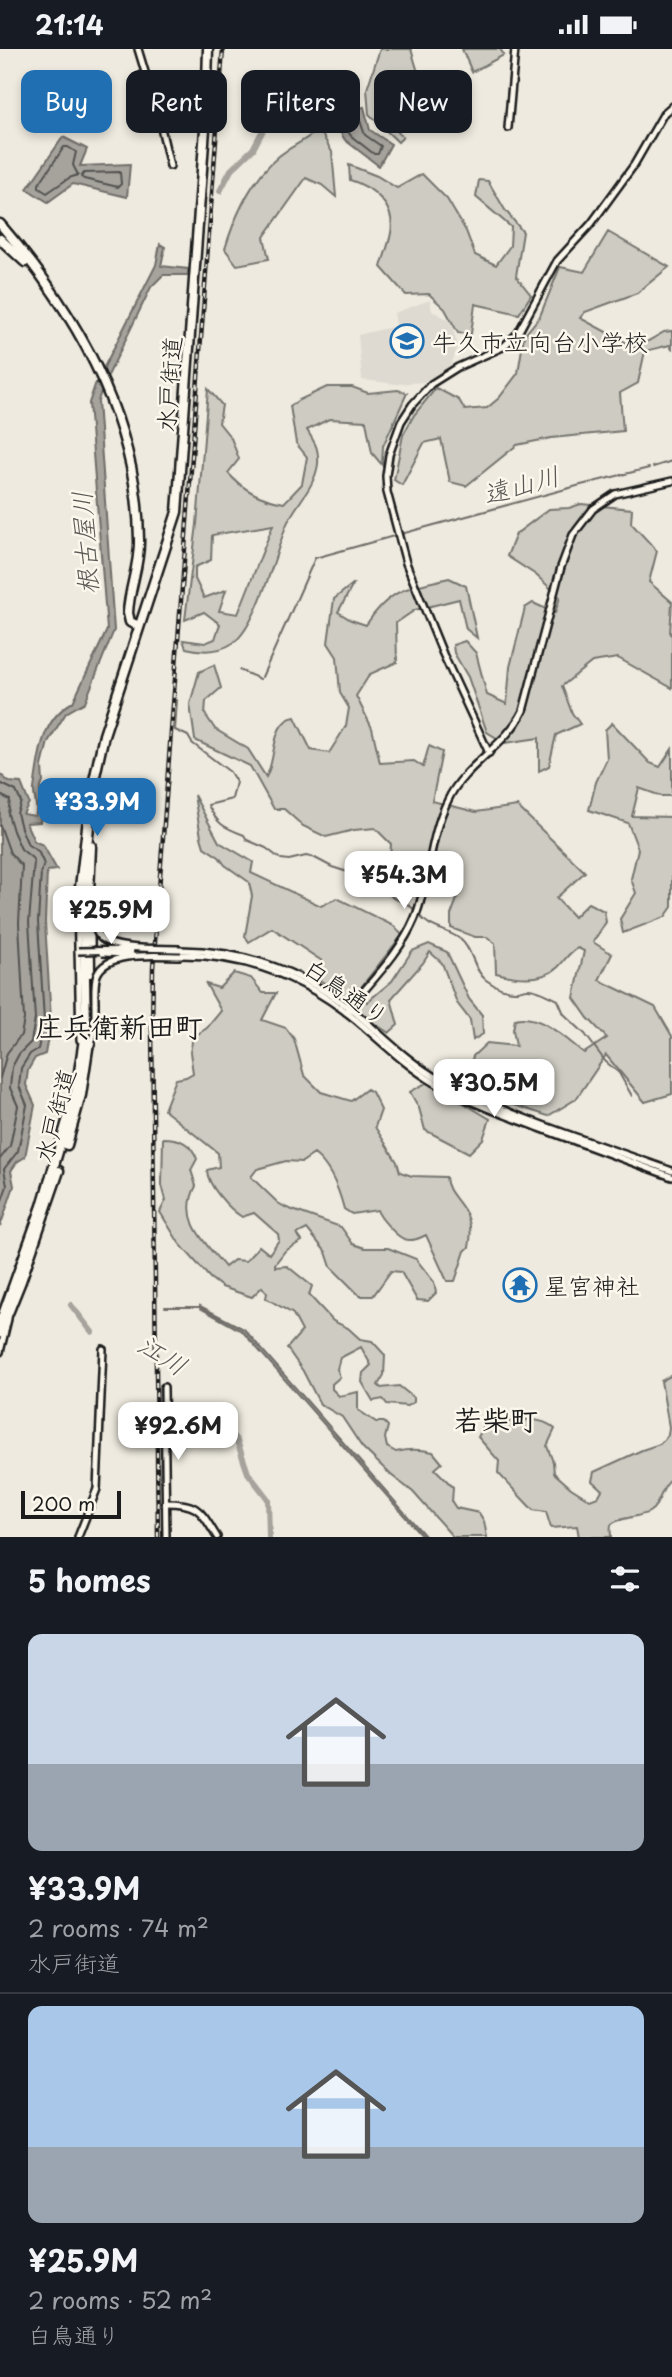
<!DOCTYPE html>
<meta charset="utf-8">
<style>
:root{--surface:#171b24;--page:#20242c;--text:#f1f3f6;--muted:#9ea1a6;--line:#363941;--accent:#1f6fb2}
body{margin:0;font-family:"Playpen Sans","Klee One",sans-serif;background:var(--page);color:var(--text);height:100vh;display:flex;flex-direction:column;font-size:26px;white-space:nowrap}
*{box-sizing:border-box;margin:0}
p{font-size:23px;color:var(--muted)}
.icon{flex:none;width:38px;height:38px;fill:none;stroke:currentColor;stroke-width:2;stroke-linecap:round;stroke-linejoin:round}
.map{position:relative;height:1488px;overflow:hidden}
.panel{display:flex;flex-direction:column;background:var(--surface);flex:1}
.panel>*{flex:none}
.top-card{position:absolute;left:21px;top:21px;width:630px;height:63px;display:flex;gap:14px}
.scale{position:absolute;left:21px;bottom:18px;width:100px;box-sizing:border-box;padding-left:7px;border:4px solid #1c1c1c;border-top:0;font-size:19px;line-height:24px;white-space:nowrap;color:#1c1c1c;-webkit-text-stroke:5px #fbf7ec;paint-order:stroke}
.price{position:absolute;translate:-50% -60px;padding:0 16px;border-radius:14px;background:#fff;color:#222;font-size:23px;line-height:46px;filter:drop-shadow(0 2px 4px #0008)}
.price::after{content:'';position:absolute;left:50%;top:42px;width:21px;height:16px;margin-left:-10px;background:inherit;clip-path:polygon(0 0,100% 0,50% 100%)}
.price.active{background:var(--accent);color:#fff}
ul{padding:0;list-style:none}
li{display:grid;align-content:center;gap:14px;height:371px;padding:0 28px}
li+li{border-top:2px solid var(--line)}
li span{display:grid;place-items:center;height:217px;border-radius:14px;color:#555}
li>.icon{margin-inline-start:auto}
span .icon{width:126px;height:126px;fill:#fffc;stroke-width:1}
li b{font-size:30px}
h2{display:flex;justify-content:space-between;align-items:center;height:84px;padding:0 28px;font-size:30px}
.pill{padding:0 24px;border-radius:14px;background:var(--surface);box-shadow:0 4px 10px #0003;font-size:24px;line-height:63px}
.pill.active{background:var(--accent);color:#fff}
.status{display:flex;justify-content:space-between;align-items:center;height:49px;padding:0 35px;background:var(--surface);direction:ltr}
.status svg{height:19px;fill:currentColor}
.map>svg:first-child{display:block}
.built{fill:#dedad1}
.green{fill:#ceccc2;stroke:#75746f;stroke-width:2;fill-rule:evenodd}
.water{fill:#a6a39d;stroke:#6f6d69;stroke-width:2}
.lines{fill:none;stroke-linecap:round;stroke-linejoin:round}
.shore{stroke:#535250;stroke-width:2}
.stream{stroke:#6f6d69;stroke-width:2}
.river{stroke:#a6a39d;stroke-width:6}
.secondary-casing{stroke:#1c1c1c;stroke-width:10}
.highway-casing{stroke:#1c1c1c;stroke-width:13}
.secondary{stroke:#fbf7ec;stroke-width:5}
.highway{stroke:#fbf7ec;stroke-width:8}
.rail-casing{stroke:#1c1c1c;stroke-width:4.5}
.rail{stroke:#fbf7ec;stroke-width:2;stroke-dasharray:5;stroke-linecap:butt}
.secondary-bridge-casing{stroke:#1c1c1c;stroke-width:10;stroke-linecap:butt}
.secondary-bridge{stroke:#fbf7ec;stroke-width:5}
.labels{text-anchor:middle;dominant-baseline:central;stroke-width:5;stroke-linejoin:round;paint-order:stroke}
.poi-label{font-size:24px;fill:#1c1c1c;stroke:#fbf7ec;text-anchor:start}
.street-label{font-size:24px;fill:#1c1c1c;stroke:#fbf7ec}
.water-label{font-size:26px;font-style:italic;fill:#5a5956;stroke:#fbf7ec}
.quarter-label{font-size:28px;font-weight:bold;fill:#1c1c1c;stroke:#fbf7ec}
</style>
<div class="status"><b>21:14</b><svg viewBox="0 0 49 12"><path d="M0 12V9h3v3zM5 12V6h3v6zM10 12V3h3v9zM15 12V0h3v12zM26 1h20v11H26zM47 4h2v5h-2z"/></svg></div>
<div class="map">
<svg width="672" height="1488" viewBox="0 0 672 1488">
<rect width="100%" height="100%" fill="#eeeadf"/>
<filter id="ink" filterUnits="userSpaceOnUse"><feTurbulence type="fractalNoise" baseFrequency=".0143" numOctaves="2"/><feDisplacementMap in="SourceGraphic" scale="14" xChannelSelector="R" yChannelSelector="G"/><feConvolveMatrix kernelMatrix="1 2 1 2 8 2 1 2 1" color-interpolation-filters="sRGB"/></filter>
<g filter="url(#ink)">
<polygon class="built" points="430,251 432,262 451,272 458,298 450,318 423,333 397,335 362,331 358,286 396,277 394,264"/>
<g class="green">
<polygon points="380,0 411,0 417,20 429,41 383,48 378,54 385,70 403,88 398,93 369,65 367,40"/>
<polygon points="462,0 500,0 504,6 472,23"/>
<path d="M319 80 332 103 336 148 322 136 306 129 264 188 269 210 237 216 225 200C235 167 251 130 279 107 291 97 307 91 319 80Z"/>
<path d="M349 116 377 127 397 139 422 125 447 150 466 182 475 206 496 216 510 197 511 178 476 148 479 131 488 132 505 161 523 183 516 227 531 246 519 265 475 255 471 285 458 284 445 260 429 245 406 246 381 218C384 207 389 195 391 184 396 157 373 138 350 131Z"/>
<polygon points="608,183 669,218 637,244 585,263 580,269 636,299 664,283 672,282 672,301 670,296 645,302 638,334 620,344 623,382 551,389 517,396 466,437 450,433 441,390 424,394 402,436 394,431 403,386 414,366 436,339 459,351 465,361 487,359 499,349 518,324 524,287 540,267 560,218 584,223"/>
<path d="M327 338H352L368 344 398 341 407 344 383 397 382 416 372 404 366 372 329 370 307 381C315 395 319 398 318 415 315 439 294 457 286 477 275 506 257 577 233 594 218 604 202 603 186 599L183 591 205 594 215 590 220 575 204 563 185 571 197 475 208 340 222 356 219 374 231 389 239 410 228 424C244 442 261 450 284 454L302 435 307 408 296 394 290 357 299 351ZM273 476 238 565 219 562 226 541 204 549 195 530V518L211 511 212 486Z"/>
<polygon points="581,455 632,460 631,474 657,502 649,533 672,553 670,585 672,586 672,639 618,609 592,613 562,637 572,664 580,675 556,686 549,717 539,722 539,689 505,694 487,683 468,628 454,604 453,596 465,592 476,604 487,646 507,655 510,618 525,559 533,554 555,564 560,548 536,526 507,507 516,485 549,460 569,459"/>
<path d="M449 529 466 537 477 589 466 580 459 550 415 561 396 574 397 613 370 625 356 647 372 679 380 714 414 712 423 718 429 697 442 703 432 752 476 763 517 757 585 823 556 849 574 868 588 854 604 862 606 873 593 893 612 905 599 931 655 958 672 987V1045L645 1053 606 1006 576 1050 548 1067 511 1055 479 1040 469 1024 473 1007 487 994 516 997 513 981 515 970C539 963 566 990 584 1004L607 989 588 969 574 949 584 902 578 899C568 903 565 912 557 919 541 933 515 929 496 924L495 894 487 888H475L451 879V866L457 850 439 838 405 826 390 810 391 795 375 779 354 781 326 788 303 777 284 760H274L250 717 195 691 190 655 199 623 214 616 221 639 206 652 205 665 215 680 248 700 266 728C277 710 270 672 295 668L311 701 329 704 346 677 349 659 340 644 337 608 328 594 334 550 354 534 338 563 351 571 366 576C391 538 408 539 449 529Z"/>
<polygon points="612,674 650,714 660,718 672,700 672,747 661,747 639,739 632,767 672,768 672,858 665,868 623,884 620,870 636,844 631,830 638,800 628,774 589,761 596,733 607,710 605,681"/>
<polygon points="194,746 219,793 253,813 251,824 321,857 337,849 394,877 402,886 358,942 367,953 392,932 412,902 429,895 447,903 469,950 482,966 483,985 473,991 470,971 457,954 442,914 430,903 423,914 391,950 398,976 389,984 363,967 333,937 320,932 322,912 272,879 249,893 245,887 252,847 249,833 225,816 219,808 204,798 201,788"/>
<path d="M234 924 251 929 263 944H276L262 971 286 979 294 990 304 1026 321 1043 351 1052 367 1040 372 1043 381 1061 375 1078 397 1113 400 1123 412 1127 446 1128C447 1152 478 1157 469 1198L465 1202 455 1232H447L426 1186C420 1189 412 1193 404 1190 396 1187 380 1169 377 1161L352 1165 344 1160C339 1141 330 1117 314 1105L302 1113 286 1112 257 1120 251 1128 278 1154 287 1159 341 1178 353 1195 365 1199H388L416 1210 434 1233 436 1244 428 1252 417 1251 401 1223 391 1222 373 1247H360L331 1218 326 1203 307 1180 297 1185 302 1192 285 1202 275 1215V1218L287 1217 312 1237 309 1246 333 1272 348 1279 360 1290 372 1292 385 1306 384 1326 378 1336 381 1339 399 1337 414 1349V1353L407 1357 387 1355 383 1350 373 1352 362 1333 363 1324 371 1316 361 1298 340 1309 337 1320 340 1328 332 1335V1340L339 1347 358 1343V1361L376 1373H384L388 1377 385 1389 387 1398 396 1403C408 1400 420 1400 433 1403L442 1414 435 1420 453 1438 452 1453 456 1459 479 1464 484 1472 487 1488H453L413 1443 391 1426 362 1398 342 1368 320 1355 303 1322 287 1299 302 1282 293 1265 266 1249 267 1244 262 1238 252 1248 222 1238 210 1229 179 1194 160 1163 166 1151 162 1136 163 1089C179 1089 192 1095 197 1110L191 1121 196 1137C178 1171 205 1193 225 1218L234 1211 246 1212 259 1197 269 1205 279 1191 278 1185 254 1164 242 1168C229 1160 207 1136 207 1121L219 1118 218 1104 164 1061 176 1030 186 1028 193 1024 190 1003 193 988 207 979 221 962 206 935 219 939Z"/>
<polygon points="428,1033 490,1070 483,1090 469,1104 425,1081 419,1059 410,1043"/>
<path d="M672 1326V1430C660 1438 661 1456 649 1463 641 1468 615 1469 611 1476 610 1480 611 1484 611 1488H579L577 1477 551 1479 546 1463 533 1461 498 1424 499 1412 478 1388 484 1377C505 1374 538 1363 555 1380L547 1397 553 1413 554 1424 571 1439 590 1451 598 1448 602 1441 592 1432 594 1423 642 1401 660 1395 668 1386 669 1378 661 1332Z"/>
</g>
<g class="water">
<polygon points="364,58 370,81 391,95 379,117 345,91 329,65"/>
<polygon points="63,88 87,100 80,117 130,115 127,148 73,135 48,153 27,140"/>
<path d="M160 195 165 198 161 217 188 220V226H163L151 238 102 339 98 352 114 581 85 653 66 664 48 693 42 717 43 733 40 741 43 756 40 773 26 774 34 792 43 796 57 821 47 822 45 873 51 971 45 1005 35 1009 28 1021 26 1036 35 1056 25 1108 17 1113 11 1122 14 1137 0 1178V725L9 733 21 734 29 754 23 765 35 767C39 757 33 749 34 740 39 708 40 671 73 653L107 581 89 354 95 336 156 216Z"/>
<polygon points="200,1257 244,1280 426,1488 423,1488 242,1282 200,1259"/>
</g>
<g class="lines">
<g class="shore">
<polygon points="356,67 359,69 365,86 381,97 378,105 374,105 351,87 343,74 344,69"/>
<polygon points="64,98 68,98 76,103 73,116 78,126 69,129 47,144 39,139 39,135"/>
<polygon points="120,123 121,135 118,138 84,130 81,128 84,124"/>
<polyline points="0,734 16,742 21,753 17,764 21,779 28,796 38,802 44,815 41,823 38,873 44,971 38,1000 30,1005 21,1019 19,1037 27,1056 18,1102 4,1120 7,1137 0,1157"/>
<polyline points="0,746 10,751 8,765 13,782 21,800 32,809 34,813 29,873 35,970 31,993 19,1005 12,1018 10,1039 18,1057 10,1097 0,1110"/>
<polyline points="0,776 10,804 22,817 19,874 24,970 21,986 7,1004 0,1029"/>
</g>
<g class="stream">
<polyline points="653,418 672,412"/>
<polyline points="401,485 577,437 649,419"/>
<polyline points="296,552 315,509 394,487"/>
<polyline points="239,621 260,630"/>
<polyline points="262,628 295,554"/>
<path d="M177 651 175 681 188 687 192 694 230 723 236 733 232 750 208 756C218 776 223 778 244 786L247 791 266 799 279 809"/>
<polyline points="281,810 289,811 306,807 315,809 332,818 363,828 383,838 393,849 406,854 415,861"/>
<path d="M418 865C429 880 447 880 460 890 473 900 473 921 486 931 494 937 507 943 517 942 520 942 523 940 527 940 537 939 549 947 558 951L564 965 585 985 605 1012 619 1024 632 1047"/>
<polyline points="165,1258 201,1258"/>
</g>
<g class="river">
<polyline points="220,142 231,121 253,100 273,62 278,56 296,50 308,35"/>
<polyline points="71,1256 92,1283"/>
<polyline points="208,1360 237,1392 248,1424 268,1450 269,1488"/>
</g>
<defs>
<g id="secondary">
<polyline points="138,0 158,66 170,117"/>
<polyline points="508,79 515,0"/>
<polyline points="489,704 443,605 406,514 387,443 386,427 389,406 401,373 412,356 431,335 458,318 503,298 518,284 557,212 591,175 634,116 664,64 672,57"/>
<path d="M181 901C248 902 305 923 357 965 384 988 409 1014 440 1031 511 1069 596 1094 672 1122"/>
<path d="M181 906C248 906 305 929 356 971 382 993 406 1017 435 1034 469 1054 506 1066 542 1080 586 1096 629 1112 672 1128"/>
<path d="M346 963C370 933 400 905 415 869 430 831 429 788 448 751 464 716 506 697 523 662L561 518 573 486 593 460 615 445 672 432"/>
<polyline points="80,991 77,851 86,774"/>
<polyline points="91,996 95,979 95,954"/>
<polyline points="0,1303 8,1270"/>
<polyline points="164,1338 166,1488"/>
<path d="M165 1454C199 1454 200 1461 217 1488"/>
<polyline points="78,1488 97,1440 103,1300"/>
</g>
<g id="highway">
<path d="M0 175C76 263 138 371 139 491 140 516 129 539 128 564L130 573 139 577"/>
<polyline points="0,190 25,213"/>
<polyline points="90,924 89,844 91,797"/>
<polyline points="67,1096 81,1046 89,993"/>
<polyline points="0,1274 42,1157 76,1042 86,977 83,839 93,736 104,686 177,463 206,66 208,0"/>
<polyline points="0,1284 21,1232 59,1122"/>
</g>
</defs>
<use href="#secondary" class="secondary-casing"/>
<use href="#highway" class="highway-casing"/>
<use href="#secondary" class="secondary"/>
<use href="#highway" class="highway"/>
<defs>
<polyline id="rail" points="158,1488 152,979 153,919 223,0"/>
</defs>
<use href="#rail" class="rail-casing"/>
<use href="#rail" class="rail"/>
<defs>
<g id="secondary-bridge">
<path d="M93 862C93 871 94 881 100 888 113 902 162 899 181 900"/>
<polyline points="78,902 131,901"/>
<polyline points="102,904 131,905"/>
<path d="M95 954C95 945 94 934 97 926 107 901 158 907 181 907"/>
</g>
</defs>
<use href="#secondary-bridge" class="secondary-bridge-casing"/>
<use href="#secondary-bridge" class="secondary-bridge"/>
</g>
</g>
<defs>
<symbol id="school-ring" viewBox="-11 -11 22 22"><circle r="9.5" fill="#fbf7ec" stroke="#1f6fb2" stroke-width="1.5"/><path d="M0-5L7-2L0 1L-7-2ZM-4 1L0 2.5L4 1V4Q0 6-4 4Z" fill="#1f6fb2"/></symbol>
<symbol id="temple-ring" viewBox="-11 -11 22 22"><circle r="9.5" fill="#fbf7ec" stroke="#1f6fb2" stroke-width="1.5"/><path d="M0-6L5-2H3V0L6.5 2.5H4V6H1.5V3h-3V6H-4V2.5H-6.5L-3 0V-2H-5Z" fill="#1f6fb2"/></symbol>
</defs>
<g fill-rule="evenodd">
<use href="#school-ring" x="388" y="273" width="38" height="38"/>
<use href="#temple-ring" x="501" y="1217" width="38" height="38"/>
</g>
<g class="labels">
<g class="poi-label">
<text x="432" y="292">牛久市立向台小学校</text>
<text x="544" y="1236">星宮神社</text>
</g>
<g class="street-label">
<text transform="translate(168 335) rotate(-86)">水戸街道</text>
<text transform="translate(347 942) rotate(35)">白鳥通り</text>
<text transform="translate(54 1066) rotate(-75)">水戸街道</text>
</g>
<g class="water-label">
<text transform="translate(521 435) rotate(-15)">遠山川</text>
<text transform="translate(84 494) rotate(-94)">根古屋川</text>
<text transform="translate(163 1305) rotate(32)">江川</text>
</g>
<g class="quarter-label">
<text x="119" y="976">庄兵衛新田町</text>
<text x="496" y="1369">若柴町</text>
</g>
</g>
</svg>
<div class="scale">200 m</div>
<b class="price active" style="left:97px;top:789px">¥33.9M</b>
<b class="price" style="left:404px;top:862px">¥54.3M</b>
<b class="price" style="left:111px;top:897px">¥25.9M</b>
<b class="price" style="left:494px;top:1070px">¥30.5M</b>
<b class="price" style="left:178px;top:1413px">¥92.6M</b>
<div class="top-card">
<a class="pill active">Buy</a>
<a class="pill">Rent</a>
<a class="pill">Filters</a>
<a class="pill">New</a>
</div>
</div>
<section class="panel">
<h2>5 homes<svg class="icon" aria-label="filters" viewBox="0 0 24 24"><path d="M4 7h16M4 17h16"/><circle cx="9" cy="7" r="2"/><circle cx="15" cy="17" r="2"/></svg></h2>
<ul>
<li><span style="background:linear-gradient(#c9d6e8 60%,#9aa5b1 0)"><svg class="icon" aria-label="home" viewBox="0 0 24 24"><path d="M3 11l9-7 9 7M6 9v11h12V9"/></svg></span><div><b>¥33.9M</b><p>2 rooms · 74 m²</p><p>水戸街道</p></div></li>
<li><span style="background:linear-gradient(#a9c7e8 65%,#9aa5b1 0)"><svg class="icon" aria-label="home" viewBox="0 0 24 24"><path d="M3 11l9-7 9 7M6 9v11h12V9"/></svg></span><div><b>¥25.9M</b><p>2 rooms · 52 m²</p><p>白鳥通り</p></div></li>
</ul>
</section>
